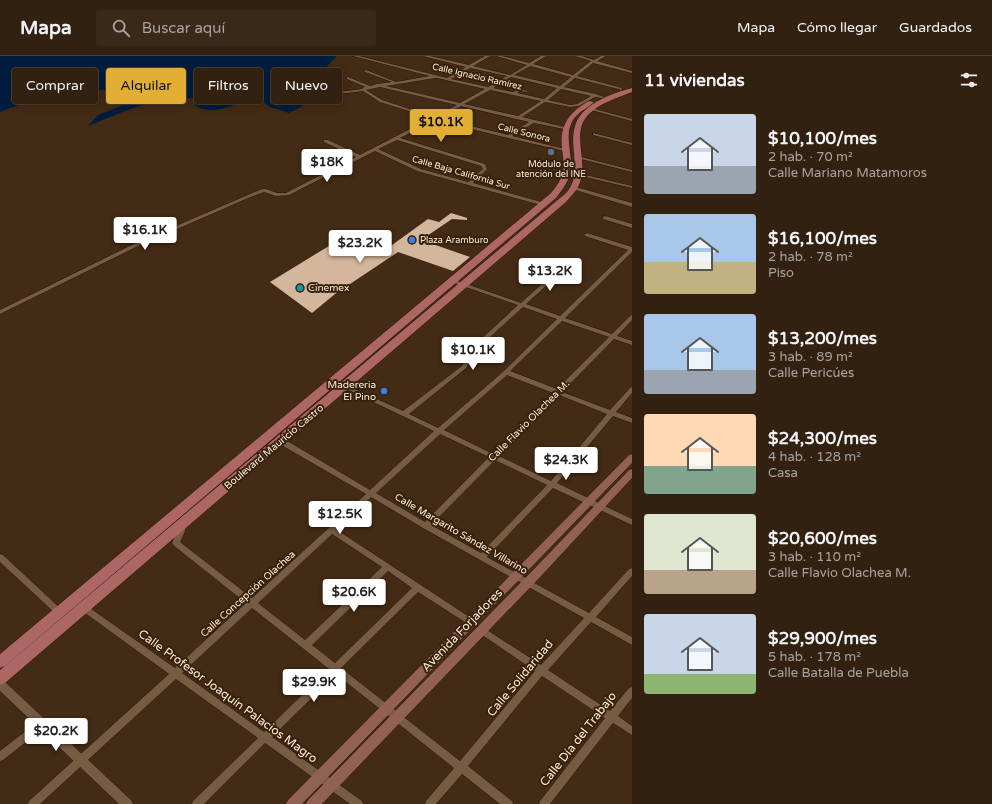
<!DOCTYPE html>
<html lang="es">
<meta charset="utf-8">
<style>
:root{--surface:#322010;--page:#3a2819;--text:#f1f3f6;--muted:#a8a39f;--line:#4d3e30;--accent:#e2ae34}
body{margin:0;font-family:"Varela Round",sans-serif;background:var(--page);color:var(--text);height:100vh;display:flex;flex-direction:column;font-size:15px;white-space:nowrap}
*{box-sizing:border-box;margin:0}
p{font-size:13px;color:var(--muted)}
.icon{flex:none;width:22px;height:22px;fill:none;stroke:currentColor;stroke-width:2;stroke-linecap:round;stroke-linejoin:round}
.map{position:relative;flex:1;overflow:hidden}
.details{display:flex;flex-direction:column;background:var(--surface);width:360px}
.details>*{flex:none}
.hud{position:absolute;left:12px;top:12px;width:380px;height:36px;display:flex;gap:8px}
.price{position:absolute;translate:-50% -34px;padding:0 9px;border-radius:4px;background:#fff;color:#222;font-size:13px;line-height:26px;filter:drop-shadow(0 1px 2px #0008)}
.price::after{content:'';position:absolute;left:50%;top:24px;width:12px;height:9px;margin-left:-6px;background:inherit;clip-path:polygon(0 0,100% 0,50% 100%)}
.price.selected{background:var(--accent);color:#111}
ul{padding:0;list-style:none}
li{display:flex;align-items:center;gap:12px;height:100px;padding:0 12px}
li span{display:grid;place-items:center;flex:none;width:112px;height:80px;border-radius:4px;color:#555}
li>.icon{margin-inline-start:auto}
span .icon{width:48px;height:48px;fill:#fffc;stroke-width:1}
li b{font-size:17px}
h2{display:flex;justify-content:space-between;align-items:center;height:48px;padding:0 12px;font-size:17px}
.chip{padding:0 14px;border-radius:4px;background:var(--surface);box-shadow:0 2px 10px #0003,0 0 0 1px var(--line);font-size:14px;line-height:36px}
.chip.selected{background:var(--accent);color:#111}
header{display:flex;align-items:center;gap:24px;box-sizing:border-box;height:56px;padding:0 20px;background:var(--surface);border-bottom:1px solid var(--line)}
header strong{font-size:19px}
nav{display:flex;gap:22px;margin-inline-start:auto;font-size:14px}
.search{width:280px;height:36px;background:var(--page);display:flex;align-items:center;gap:10px;box-sizing:border-box;padding:0 14px;border-radius:4px;color:var(--muted);font-size:15px}
main{display:flex;flex:1;min-height:0}
.map>svg:first-child{display:block}
.water{fill:#001d3e}
.building{fill:#d4b69c}
.lines{fill:none;stroke-linecap:round;stroke-linejoin:round}
.minor-casing{stroke:#291200;stroke-width:1}
.tertiary-casing{stroke:#291200;stroke-width:1}
.secondary-casing{stroke:#291200;stroke-width:1}
.primary-casing{stroke:#291200;stroke-width:1}
.minor{fill:#775c44;fill-rule:evenodd}
.tertiary{fill:#775c44;fill-rule:evenodd}
.secondary{fill:#916153;fill-rule:evenodd}
.primary{fill:#ac6663;fill-rule:evenodd}
.service-dot{fill:#5c6f8a;stroke:#38210a;stroke-width:1.5}
.shop-dot{fill:#3f7fe0;stroke:#38210a;stroke-width:1.5}
.culture-dot{fill:#0f9aa8;stroke:#38210a;stroke-width:1.5}
.labels{text-anchor:middle;dominant-baseline:central;stroke-width:4;stroke-linejoin:round;paint-order:stroke}
.far-street-label{font-size:9px;fill:#fdeddf;stroke:#38210a}
.far-poi-label{font-size:9px;fill:#fdeddf;stroke:#38210a}
.poi-label{font-size:10px;fill:#fdeddf;stroke:#38210a;text-anchor:start}
.street-label{font-size:10px;fill:#fdeddf;stroke:#38210a}
.near-street-label{font-size:12px;fill:#fdeddf;stroke:#38210a}
</style>
<header>
<strong>Mapa</strong>
<div class="search"><svg class="icon" aria-label="search" viewBox="0 0 24 24"><circle cx="10" cy="10" r="6"/><path d="M15 15l6 6"/></svg>Buscar aquí</div>
<nav><a>Mapa</a><a>Cómo llegar</a><a>Guardados</a></nav>
</header>
<main>
<div class="map">
<svg width="632" height="748" viewBox="0 0 632 748">
<rect width="100%" height="100%" fill="#432b15"/>
<path class="water" d="M0 0H337L327 10 330 14 327 23 333 32 332 35 289 57 270 51 258 42C236 45 216 63 194 49L202 45C170 32 119 58 88 70L98 59 145 41 117 33 68 37 44 40 0 56Z"/>
<polygon class="building" points="451,157 467,162 467,164 452,163 421,184 470,201 453,215 398,196 335,238 312,257 270,226 342,182 381,197 428,163 439,166"/>
<g class="lines">
<defs>
<g id="minor">
<path d="M353 0H359L447 22 466 11 423 0H430L469 9 485 0H490L473 10 510 19 527 9 496 0H502L529 7 541 0H546L533 8 573 19 591 5 575 0H581L594 4 601 0H606L597 5 632 15V17L593 7 577 20 622 32V34L575 22 564 31 596 38 604 41 602 42 595 41 579 50 570 51 545 46 522 61 569 72V74L534 67 512 80 569 94V96L508 82 435 64 400 82 485 108 487 113 473 127 545 147V149H541L417 115 375 95 289 139 276 140 264 136 248 142 136 191 0 258V254L132 189 262 133H266L277 137H286L356 101 324 86V84H328L360 99 431 62 380 46 363 35 330 39V37H331L362 33 364 31H366L347 23V21H348L370 30 377 28 392 26 365 16 364 15 366 14 396 26 430 20ZM530 10 571 21 560 30 514 19ZM470 12 507 20 488 31 451 23ZM511 21 557 32 544 43 517 37 520 35 527 36 528 35 519 33 513 36 493 32ZM435 22H437L485 33 460 47 386 30ZM380 31 457 49 434 61 382 44 366 34ZM561 33 591 40 577 48 570 49 548 44ZM490 34 541 45 518 60 464 48ZM461 50 529 66 508 79 438 62ZM397 84 481 110 483 113 468 126 421 113 378 93Z"/>
<polygon points="591,52 632,63 632,65 591,54"/>
<polygon points="593,77 632,87 632,89 593,79"/>
<polygon points="577,100 632,114 632,116 577,102"/>
<polygon points="577,117 632,130 632,132 577,119"/>
<polygon points="572,131 576,131 632,147 632,151 572,133"/>
<polygon points="605,160 632,168 632,172 603,163 603,161"/>
<path d="M587 177 632 191V196L565 262 612 278 630 260 632 259V264L617 280 632 285V289L614 283 562 336 610 354 630 332 632 331V337L616 356 632 362V367L613 360 557 427 632 463V469L553 432 487 501 589 557 629 513 632 512V520L596 561 632 581V589L591 566 548 614 610 655 629 632 632 631V642L618 660 632 670V679L613 667 550 748H539L540 745 605 662 542 620 468 710 512 745 513 748H500L462 718 436 748H425L426 745 454 712 336 618 272 681 362 745 363 748H350L265 687 204 748H192L193 745 258 682 176 623 40 748H28L29 745 169 618 81 554 80 552 81 550 84 549 87 550 175 612 246 547 173 489 172 487 177 476 179 467H185C187 473 183 480 180 486L252 542 366 438 278 387 277 385 278 383H284L370 434 434 375 342 331 341 330 342 329H346L403 355 462 310 477 287 518 249 451 226V224H455L521 247 563 209H567V211L526 248 560 260 628 194 585 180 584 179ZM523 251 557 263 504 315 438 372 409 358 466 312 481 289ZM562 265 609 281 557 333 510 315ZM507 319 553 337 493 398 444 374ZM559 339 607 358 551 425 499 400ZM440 378 489 401 425 466 376 437ZM495 404 547 429 481 497 431 469ZM371 441 423 472 584 562 541 609 484 572 481 570 478 572 477 574 478 576 535 615 460 705 341 612 418 536 468 568 471 569 474 568 475 566 474 564 337 474ZM332 478 382 511 305 584 258 547ZM388 515 412 532 335 607 312 589ZM252 552 329 613 264 676 182 617Z"/>
<polygon points="0,498 3,499 62,554 63,556 62,558 59,559 56,558 0,506"/>
<polygon points="42,664 45,665 47,668 45,671 3,704 0,705 0,695 39,665"/>
</g>
<polygon id="tertiary" points="0,624 4,625 131,744 133,748 119,748 0,635"/>
<g id="secondary">
<polygon points="632,398 632,407 302,748 286,748 288,744 629,399"/>
<polygon points="632,413 632,422 543,518 322,748 306,748 308,744 535,512 629,414"/>
</g>
<g id="primary">
<path d="M632 32V36C617 42 600 47 589 58 571 76 587 102 581 123 579 133 572 139 566 146L5 627 0 629V614L560 142C563 139 567 137 569 133 576 123 575 110 574 98 573 88 572 77 576 67 584 47 613 37 632 32Z"/>
<path d="M589 45 594 46C588 52 578 56 573 64 563 81 574 99 570 116 569 126 562 133 557 141L5 610 0 612V598L551 137C556 131 560 126 562 118 565 110 563 102 562 93 559 70 569 56 589 45Z"/>
</g>
</defs>
<use href="#minor" class="minor-casing"/>
<use href="#tertiary" class="tertiary-casing"/>
<use href="#secondary" class="secondary-casing"/>
<use href="#primary" class="primary-casing"/>
<use href="#minor" class="minor"/>
<use href="#tertiary" class="tertiary"/>
<use href="#secondary" class="secondary"/>
<use href="#primary" class="primary"/>
</g>
<circle class="service-dot" cx="551" cy="96" r="4"/>
<g class="shop-dot">
<circle cx="412" cy="184" r="4"/>
<circle cx="384" cy="335" r="4"/>
</g>
<circle class="culture-dot" cx="300" cy="232" r="4"/>
<g class="labels">
<g class="far-street-label">
<text transform="translate(477 21) rotate(13)">Calle Ignacio Ramírez</text>
<text transform="translate(524 77) rotate(14)">Calle Sonora</text>
<text transform="translate(461 117) rotate(16)">Calle Baja California Sur</text>
</g>
<g class="far-poi-label">
<text x="551" y="108">Módulo de<tspan x="551" dy="10">atención del INE</tspan></text>
<text x="420" y="184" text-anchor="start">Plaza Aramburo</text>
</g>
<g class="poi-label">
<text x="308" y="232">Cinemex</text>
<text x="376" y="329" text-anchor="end">Madereria<tspan x="376" dy="12">El Pino</tspan></text>
</g>
<g class="street-label">
<text transform="translate(529 365) rotate(-45)">Calle Flavio Olachea M.</text>
<text transform="translate(274 391) rotate(-40)">Boulevard Mauricio Castro</text>
<text transform="translate(461 478) rotate(30)">Calle Margarito Sández Villarino</text>
<text transform="translate(248 538) rotate(-42)">Calle Concepción Olachea</text>
</g>
<g class="near-street-label">
<text transform="translate(462 574) rotate(-46)">Avenida Forjadores</text>
<text transform="translate(520 622) rotate(-50)">Calle Solidaridad</text>
<text transform="translate(228 640) rotate(36)">Calle Profesor Joaquín Palacios Magro</text>
<text transform="translate(578 683) rotate(-52)">Calle Día del Trabajo</text>
</g>
</g>
</svg>
<b class="price selected" style="left:441px;top:87px">$10.1K</b>
<b class="price" style="left:327px;top:127px">$18K</b>
<b class="price" style="left:145px;top:195px">$16.1K</b>
<b class="price" style="left:360px;top:208px">$23.2K</b>
<b class="price" style="left:550px;top:236px">$13.2K</b>
<b class="price" style="left:473px;top:315px">$10.1K</b>
<b class="price" style="left:566px;top:425px">$24.3K</b>
<b class="price" style="left:340px;top:479px">$12.5K</b>
<b class="price" style="left:354px;top:557px">$20.6K</b>
<b class="price" style="left:314px;top:647px">$29.9K</b>
<b class="price" style="left:56px;top:696px">$20.2K</b>
<div class="hud">
<a class="chip">Comprar</a>
<a class="chip selected">Alquilar</a>
<a class="chip">Filtros</a>
<a class="chip">Nuevo</a>
</div>
</div>
<section class="details">
<h2>11 viviendas<svg class="icon" aria-label="filters" viewBox="0 0 24 24"><path d="M4 7h16M4 17h16"/><circle cx="9" cy="7" r="2"/><circle cx="15" cy="17" r="2"/></svg></h2>
<ul>
<li><span style="background:linear-gradient(#c9d6e8 65%,#9aa5b1 0)"><svg class="icon" aria-label="home" viewBox="0 0 24 24"><path d="M3 11l9-7 9 7M6 9v11h12V9"/></svg></span><div><b>$10,100/mes</b><p>2 hab. · 70 m²</p><p>Calle Mariano Matamoros</p></div></li>
<li><span style="background:linear-gradient(#a9c7e8 60%,#c2b280 0)"><svg class="icon" aria-label="home" viewBox="0 0 24 24"><path d="M3 11l9-7 9 7M6 9v11h12V9"/></svg></span><div><b>$16,100/mes</b><p>2 hab. · 78 m²</p><p>Piso</p></div></li>
<li><span style="background:linear-gradient(#a9c7e8 70%,#9aa5b1 0)"><svg class="icon" aria-label="home" viewBox="0 0 24 24"><path d="M3 11l9-7 9 7M6 9v11h12V9"/></svg></span><div><b>$13,200/mes</b><p>3 hab. · 89 m²</p><p>Calle Pericúes</p></div></li>
<li><span style="background:linear-gradient(#ffd9b3 65%,#7fa58c 0)"><svg class="icon" aria-label="home" viewBox="0 0 24 24"><path d="M3 11l9-7 9 7M6 9v11h12V9"/></svg></span><div><b>$24,300/mes</b><p>4 hab. · 128 m²</p><p>Casa</p></div></li>
<li><span style="background:linear-gradient(#dfe7d0 70%,#b9a48a 0)"><svg class="icon" aria-label="home" viewBox="0 0 24 24"><path d="M3 11l9-7 9 7M6 9v11h12V9"/></svg></span><div><b>$20,600/mes</b><p>3 hab. · 110 m²</p><p>Calle Flavio Olachea M.</p></div></li>
<li><span style="background:linear-gradient(#c9d6e8 75%,#8fb573 0)"><svg class="icon" aria-label="home" viewBox="0 0 24 24"><path d="M3 11l9-7 9 7M6 9v11h12V9"/></svg></span><div><b>$29,900/mes</b><p>5 hab. · 178 m²</p><p>Calle Batalla de Puebla</p></div></li>
</ul>
</section>
</main>
